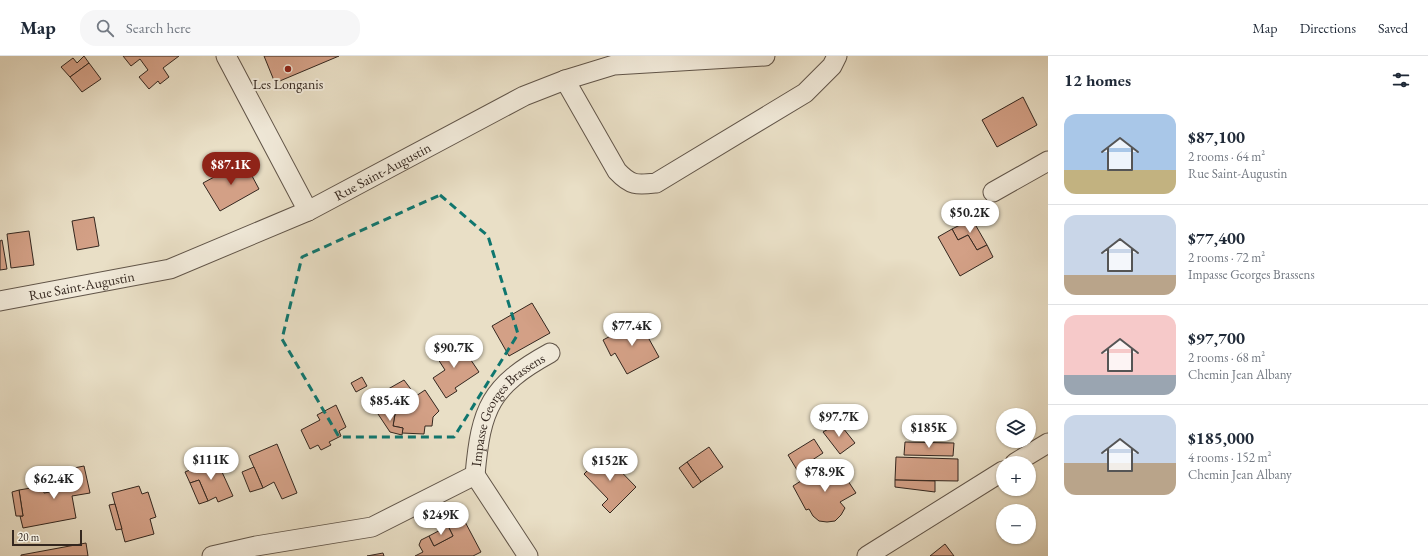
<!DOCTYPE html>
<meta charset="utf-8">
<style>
:root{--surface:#fff;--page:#f6f6f7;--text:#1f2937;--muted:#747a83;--line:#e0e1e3;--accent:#8f2418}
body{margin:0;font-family:"EB Garamond",serif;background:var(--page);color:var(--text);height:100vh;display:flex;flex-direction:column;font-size:15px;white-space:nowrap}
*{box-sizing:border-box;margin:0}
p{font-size:13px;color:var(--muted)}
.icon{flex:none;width:22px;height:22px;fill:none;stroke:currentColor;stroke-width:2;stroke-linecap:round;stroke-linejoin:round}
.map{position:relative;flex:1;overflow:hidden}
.drawer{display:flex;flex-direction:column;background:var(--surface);width:380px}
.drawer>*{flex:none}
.tools{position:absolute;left:996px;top:352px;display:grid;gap:8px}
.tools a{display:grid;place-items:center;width:40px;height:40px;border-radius:50%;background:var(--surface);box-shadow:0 1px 3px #0004;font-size:20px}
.scale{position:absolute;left:12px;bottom:10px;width:70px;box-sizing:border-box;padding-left:4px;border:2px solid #34271f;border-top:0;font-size:11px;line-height:14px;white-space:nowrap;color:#34271f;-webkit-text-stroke:3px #f1eada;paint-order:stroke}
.price{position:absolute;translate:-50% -34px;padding:0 9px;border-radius:14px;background:#fff;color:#222;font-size:13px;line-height:26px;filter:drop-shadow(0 1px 2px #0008)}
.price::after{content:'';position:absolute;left:50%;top:24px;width:12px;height:9px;margin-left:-6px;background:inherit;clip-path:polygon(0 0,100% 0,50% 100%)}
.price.current{background:var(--accent);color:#fff}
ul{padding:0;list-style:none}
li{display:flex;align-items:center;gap:12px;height:100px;padding:0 16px}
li+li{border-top:1px solid var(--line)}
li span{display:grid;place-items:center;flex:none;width:112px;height:80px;border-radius:12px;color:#555}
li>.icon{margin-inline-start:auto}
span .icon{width:48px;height:48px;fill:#fffc;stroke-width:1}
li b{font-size:17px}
h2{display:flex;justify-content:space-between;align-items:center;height:48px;padding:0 16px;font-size:17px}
header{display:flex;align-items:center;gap:24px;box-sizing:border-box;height:56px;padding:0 20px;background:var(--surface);border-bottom:1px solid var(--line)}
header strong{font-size:19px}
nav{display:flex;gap:22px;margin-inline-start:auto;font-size:14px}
.search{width:280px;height:36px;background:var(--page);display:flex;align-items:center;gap:10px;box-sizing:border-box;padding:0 14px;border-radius:16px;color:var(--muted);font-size:15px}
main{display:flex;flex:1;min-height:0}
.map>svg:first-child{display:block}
.building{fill:#d3a086;stroke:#34271f}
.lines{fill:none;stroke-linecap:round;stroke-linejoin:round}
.street-casing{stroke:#615549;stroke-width:21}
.street{stroke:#f1eada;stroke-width:19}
.marked{fill:none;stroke:#0f766e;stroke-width:3;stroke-dasharray:8 5;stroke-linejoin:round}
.poi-dot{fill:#8f2418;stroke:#f1eada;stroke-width:1.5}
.labels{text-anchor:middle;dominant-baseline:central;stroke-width:4;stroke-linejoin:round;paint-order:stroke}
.poi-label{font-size:14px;fill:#34271f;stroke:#f1eada}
.street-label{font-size:14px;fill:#34271f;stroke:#f1eada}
</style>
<header>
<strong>Map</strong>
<div class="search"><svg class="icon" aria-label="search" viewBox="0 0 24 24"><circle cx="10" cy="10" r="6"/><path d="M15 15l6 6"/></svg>Search here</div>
<nav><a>Map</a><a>Directions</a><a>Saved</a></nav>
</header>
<main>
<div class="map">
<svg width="1048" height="500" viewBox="0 0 1048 500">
<rect width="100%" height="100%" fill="#e9dfc6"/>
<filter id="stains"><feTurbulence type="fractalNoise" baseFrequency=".005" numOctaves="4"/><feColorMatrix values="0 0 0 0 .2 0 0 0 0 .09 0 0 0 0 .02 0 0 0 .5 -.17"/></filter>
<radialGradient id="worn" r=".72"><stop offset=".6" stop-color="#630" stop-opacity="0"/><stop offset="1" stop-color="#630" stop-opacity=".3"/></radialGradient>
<g class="building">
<polygon points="84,0 89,7 70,21 61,11 73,2 77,7"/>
<polygon points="123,0 179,0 163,12 169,21 160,28 158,25 149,33 139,21 148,14 140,3 131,10"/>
<polygon points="264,0 339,0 275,27"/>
<polygon points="89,7 101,23 82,36 70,21"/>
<polygon points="1023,41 1037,69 997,91 982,64"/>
<polygon points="244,105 259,133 220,155 203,127"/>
<polygon points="94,161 99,190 77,194 72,165"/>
<polygon points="972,163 987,189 977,194 968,179 958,184 952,173"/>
<polygon points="952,173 958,184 968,179 977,194 987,189 993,201 960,220 938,181"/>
<polygon points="29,175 34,209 11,212 7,178"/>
<polygon points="2,184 7,213 0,214 0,185"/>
<polygon points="532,247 550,277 509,300 492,270"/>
<polygon points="639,265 659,301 627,318 615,297 611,300 603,284"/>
<polygon points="458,285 479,316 455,332 457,335 446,342 433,322 445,314 436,300"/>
<polygon points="362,321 367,330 356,336 351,327"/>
<polygon points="404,324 416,340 425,334 439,355 433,361 432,370 425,370 424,378 402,377 403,372 393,370 395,358 381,354 374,341"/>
<polygon points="336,349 346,371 339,375 341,380 329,386 331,389 321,394 318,389 310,393 301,374 320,364 317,359"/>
<polygon points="380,352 381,354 395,358 393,370 403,372 402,379 390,376 376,355"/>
<polygon points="839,367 855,387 840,398 823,376"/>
<polygon points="814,383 823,397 797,414 788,399"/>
<polygon points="905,386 954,387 953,400 904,399"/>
<polygon points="277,388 297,437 282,443 274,426 263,432 249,400"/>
<polygon points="709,391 723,411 701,426 687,406"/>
<polygon points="604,398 636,431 610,457 602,449 608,443 584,418"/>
<polygon points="896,401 958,403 958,425 895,424"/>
<polygon points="216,403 233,440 218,446 216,441 208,445 199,424 190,427 185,416"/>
<polygon points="834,404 856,437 840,446 845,452 841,459 835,465 827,466 819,465 813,460 809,453 806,454 793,430"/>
<polygon points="687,406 701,426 693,432 679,412"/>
<polygon points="84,410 90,437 72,440 76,462 23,472 20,460 23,460 19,434 43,430 44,437 62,434 59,415"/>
<polygon points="254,411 263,432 250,436 242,416"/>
<polygon points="199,424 208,445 199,448 190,427"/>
<polygon points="895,424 935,425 935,436 895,431"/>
<polygon points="139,430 142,438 148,436 156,461 150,463 154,478 125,486 112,437"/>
<polygon points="19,434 23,460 16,460 12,436"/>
<polygon points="115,448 122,473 116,474 109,449"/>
<polygon points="463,462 481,496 473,500 415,500 423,496 419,489 421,484 429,480 434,490 453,480 448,470"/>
<polygon points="448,470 453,480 434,490 429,480"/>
<polygon points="86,487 88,500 21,500 21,499"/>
<polygon points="945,488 954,500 930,500"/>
<polygon points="383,497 384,500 367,500"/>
</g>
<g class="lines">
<defs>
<g id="street">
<polyline points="226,0 308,155"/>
<path d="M565 24 617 115C631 130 637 129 656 127L805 37 832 10 837 0"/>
<polyline points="993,136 1048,105"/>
<path id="s1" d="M0 245 170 213 308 155 524 40 565 24 614 9 765 0"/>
<polyline points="1015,407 1048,387"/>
<polyline points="475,419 528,500"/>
<path id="s2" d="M212 500 256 490 372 471 475 419C481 352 490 330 550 297"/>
<polyline points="867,500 1003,415"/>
</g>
</defs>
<use href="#street" class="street-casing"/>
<use href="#street" class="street"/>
</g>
<path class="marked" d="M440 139 488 180 518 278 454 381H339L282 283 302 201Z"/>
<circle class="poi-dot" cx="288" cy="13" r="4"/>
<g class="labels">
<g class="poi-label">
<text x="288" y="28">Les Longanis</text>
</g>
<g class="street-label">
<text stroke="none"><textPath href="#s1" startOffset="407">Rue Saint-Augustin</textPath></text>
<text stroke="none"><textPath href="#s1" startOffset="83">Rue Saint-Augustin</textPath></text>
<text stroke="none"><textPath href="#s2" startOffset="355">Impasse Georges Brassens</textPath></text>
</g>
</g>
<rect width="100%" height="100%" filter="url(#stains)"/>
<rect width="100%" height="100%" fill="url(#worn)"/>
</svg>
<div class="tools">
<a><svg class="icon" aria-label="layers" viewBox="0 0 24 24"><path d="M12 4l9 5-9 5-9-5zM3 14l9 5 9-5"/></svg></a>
<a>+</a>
<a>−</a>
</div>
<div class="scale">20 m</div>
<b class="price current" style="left:231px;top:130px">$87.1K</b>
<b class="price" style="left:970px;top:178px">$50.2K</b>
<b class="price" style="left:632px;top:291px">$77.4K</b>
<b class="price" style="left:454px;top:313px">$90.7K</b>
<b class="price" style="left:390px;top:366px">$85.4K</b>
<b class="price" style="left:839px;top:382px">$97.7K</b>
<b class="price" style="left:929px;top:393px">$185K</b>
<b class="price" style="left:211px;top:425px">$111K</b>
<b class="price" style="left:610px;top:426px">$152K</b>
<b class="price" style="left:825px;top:437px">$78.9K</b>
<b class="price" style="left:54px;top:444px">$62.4K</b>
<b class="price" style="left:441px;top:480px">$249K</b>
</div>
<section class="drawer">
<h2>12 homes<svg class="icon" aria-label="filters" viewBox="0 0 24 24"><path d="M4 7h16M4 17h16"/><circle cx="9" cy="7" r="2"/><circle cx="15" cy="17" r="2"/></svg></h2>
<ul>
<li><span style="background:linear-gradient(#a9c7e8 70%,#c2b280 0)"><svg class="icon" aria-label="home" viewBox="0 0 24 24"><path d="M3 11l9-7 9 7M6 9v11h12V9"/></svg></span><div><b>$87,100</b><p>2 rooms · 64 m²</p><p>Rue Saint-Augustin</p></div></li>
<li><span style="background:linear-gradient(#c9d6e8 75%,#b9a48a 0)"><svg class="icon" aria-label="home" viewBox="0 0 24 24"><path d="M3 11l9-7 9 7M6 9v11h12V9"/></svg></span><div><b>$77,400</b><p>2 rooms · 72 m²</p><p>Impasse Georges Brassens</p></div></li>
<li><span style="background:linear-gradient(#f6c9c9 75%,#9aa5b1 0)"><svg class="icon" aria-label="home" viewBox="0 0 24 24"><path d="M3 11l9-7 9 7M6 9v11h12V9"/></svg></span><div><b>$97,700</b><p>2 rooms · 68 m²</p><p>Chemin Jean Albany</p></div></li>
<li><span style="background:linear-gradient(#c9d6e8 60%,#b9a48a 0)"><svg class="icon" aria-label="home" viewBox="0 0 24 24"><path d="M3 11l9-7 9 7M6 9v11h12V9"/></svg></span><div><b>$185,000</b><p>4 rooms · 152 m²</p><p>Chemin Jean Albany</p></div></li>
</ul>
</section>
</main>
